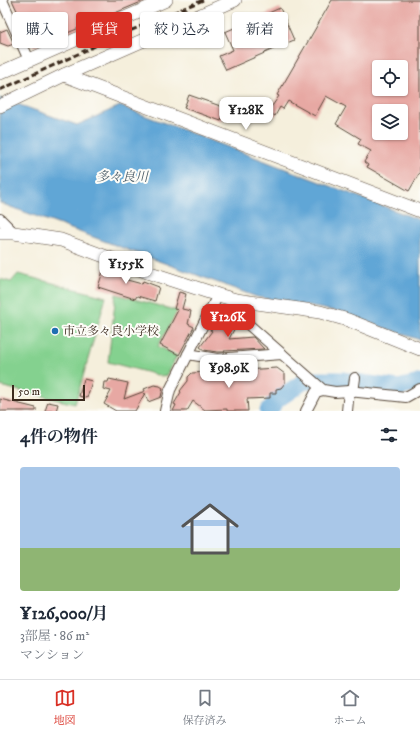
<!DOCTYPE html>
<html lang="ja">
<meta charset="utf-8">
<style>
:root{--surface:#fff;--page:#f6f6f7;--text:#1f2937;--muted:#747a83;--line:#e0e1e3;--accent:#d93025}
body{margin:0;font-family:"IM FELL DW Pica","Noto Serif JP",serif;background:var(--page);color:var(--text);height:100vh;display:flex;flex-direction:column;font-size:15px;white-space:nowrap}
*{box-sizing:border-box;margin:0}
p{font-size:13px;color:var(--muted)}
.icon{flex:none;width:22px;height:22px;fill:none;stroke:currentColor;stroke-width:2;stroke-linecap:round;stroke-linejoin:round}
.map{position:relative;height:411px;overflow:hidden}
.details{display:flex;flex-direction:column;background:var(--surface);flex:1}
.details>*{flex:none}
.hud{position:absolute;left:12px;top:12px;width:396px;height:36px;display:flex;gap:8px}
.buttons{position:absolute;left:372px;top:60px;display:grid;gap:8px}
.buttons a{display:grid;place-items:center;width:36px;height:36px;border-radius:4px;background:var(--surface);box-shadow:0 1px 3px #0004;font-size:20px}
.scale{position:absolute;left:12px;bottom:10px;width:73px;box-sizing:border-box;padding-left:4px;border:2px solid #3b2a1e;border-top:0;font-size:11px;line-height:14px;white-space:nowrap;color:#3b2a1e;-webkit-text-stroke:3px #fdfcf7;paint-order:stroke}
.price{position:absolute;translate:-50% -34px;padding:0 9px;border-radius:8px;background:#fff;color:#222;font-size:13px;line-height:26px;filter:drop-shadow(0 1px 2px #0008)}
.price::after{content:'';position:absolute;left:50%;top:24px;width:12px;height:9px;margin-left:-6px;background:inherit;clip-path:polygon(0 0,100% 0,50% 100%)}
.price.on{background:var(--accent);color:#fff}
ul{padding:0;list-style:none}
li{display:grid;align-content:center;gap:8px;height:212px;padding:0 20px}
li span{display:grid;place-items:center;height:124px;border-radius:4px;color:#555}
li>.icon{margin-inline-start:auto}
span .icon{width:72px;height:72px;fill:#fffc;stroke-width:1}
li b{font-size:17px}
h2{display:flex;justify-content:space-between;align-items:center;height:48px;padding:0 20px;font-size:17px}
.chip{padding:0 14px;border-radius:4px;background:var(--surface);box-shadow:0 1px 3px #0004;font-size:14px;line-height:36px}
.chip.on{background:var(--accent);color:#fff}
.tab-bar{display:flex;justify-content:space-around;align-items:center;height:56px;border-top:1px solid var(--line);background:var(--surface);font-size:11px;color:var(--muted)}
.tab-bar a{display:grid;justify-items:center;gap:2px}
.tab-bar .on{color:var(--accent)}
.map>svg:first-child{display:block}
.green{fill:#84d18f;stroke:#607e56}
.water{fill:#60a6d6;stroke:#4e687a}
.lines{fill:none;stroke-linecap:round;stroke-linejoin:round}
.river{stroke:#60a6d6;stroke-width:17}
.building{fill:#e7a8a3;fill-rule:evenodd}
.minor-casing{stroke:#57483a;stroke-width:12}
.tertiary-casing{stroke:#57483a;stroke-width:14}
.minor{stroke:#fff;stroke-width:10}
.tertiary{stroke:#fff;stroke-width:13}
.rail{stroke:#3b2a1e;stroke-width:3;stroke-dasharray:6 3;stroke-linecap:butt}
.poi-dot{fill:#1f6fb2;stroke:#fdfcf7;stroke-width:1.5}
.labels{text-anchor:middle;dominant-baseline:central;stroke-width:4;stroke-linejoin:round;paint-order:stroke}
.poi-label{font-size:12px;fill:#3b2a1e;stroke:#fdfcf7;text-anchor:start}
.water-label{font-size:13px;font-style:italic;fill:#4a5c68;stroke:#fdfcf7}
</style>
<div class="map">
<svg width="420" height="411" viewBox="0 0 420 411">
<rect width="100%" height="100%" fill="#fdfcf7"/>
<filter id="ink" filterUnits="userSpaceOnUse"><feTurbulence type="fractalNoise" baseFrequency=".025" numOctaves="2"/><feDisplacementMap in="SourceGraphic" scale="8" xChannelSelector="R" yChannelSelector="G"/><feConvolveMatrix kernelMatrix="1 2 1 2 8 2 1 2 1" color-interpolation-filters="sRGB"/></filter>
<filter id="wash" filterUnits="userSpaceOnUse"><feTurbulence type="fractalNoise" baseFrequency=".012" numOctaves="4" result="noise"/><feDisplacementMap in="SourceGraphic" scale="16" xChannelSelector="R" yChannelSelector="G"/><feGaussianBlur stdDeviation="0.9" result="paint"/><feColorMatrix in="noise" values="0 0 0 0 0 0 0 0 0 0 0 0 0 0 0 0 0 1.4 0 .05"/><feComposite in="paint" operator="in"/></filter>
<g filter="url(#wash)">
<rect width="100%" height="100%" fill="#f5efdc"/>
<g class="green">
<polygon points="18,274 106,297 75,404 0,386 0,279 11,282"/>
<polygon points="116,294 178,311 158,346 177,356 165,377 108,362"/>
</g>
<polygon class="water" points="0,98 77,125 120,106 420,220 420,340 335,311 257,297 0,203"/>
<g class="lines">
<polyline class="river" points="268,411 278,399 303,382 314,380 342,380 398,388 419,383 420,382"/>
</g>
<g id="blocks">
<g class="building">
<polygon points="12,0 146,0 34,47"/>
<path d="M332 0H420V172L409 191 367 167 368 165 364 162 371 151 358 144 361 139 336 124 346 107 326 96 325 98 315 116 288 101 283 109 280 107 275 116 268 112 279 96 277 95ZM379 67H401V89H379ZM379 111H401V133H379Z"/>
<polygon points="280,8 294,40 226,70 219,56 233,50 225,32"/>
<polygon points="7,29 14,44 8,46 0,43 0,32"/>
<polygon points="189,95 226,108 221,121 184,108"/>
<polygon points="105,265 129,274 127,280 142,284 143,281 159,287 155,301 137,296 135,299 98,287"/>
<polygon points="179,292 186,294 182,309 191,311 188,324 194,327 179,355 160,345 178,310 174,309"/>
<polygon points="235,312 239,320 229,339 253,337 264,349 224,351 225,352 217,352 204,350 200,347 212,331 210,330 217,317 229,324"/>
<polygon points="277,368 285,374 285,383 281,388 276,389 276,393 270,393 270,398 247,399 248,411 227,411 227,409 205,410 193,401 187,411 173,411 176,405 174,404 181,392 180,391 188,381 188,377 192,373"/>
<polygon points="84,379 92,381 87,398 79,396"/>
<polygon points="109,379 128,383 124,399 145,391 144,389 154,385 160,386 163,388 161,397 148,402 145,393 135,411 116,411 104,404 111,391 103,389 104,382 108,382"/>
<polygon points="0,399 36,408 36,411 0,411"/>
<polygon points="48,402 58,404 56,411 45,411"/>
</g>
</g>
</g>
<g filter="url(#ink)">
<use href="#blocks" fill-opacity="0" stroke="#57483a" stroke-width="1"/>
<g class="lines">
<defs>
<g id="minor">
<polyline points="2,0 29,60"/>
<polyline points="0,219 14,233"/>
<polyline points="236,300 249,325 323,390 335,392 349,391 406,397 420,389"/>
<polyline points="188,354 217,359 282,354"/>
<polyline points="353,392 355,378"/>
<polyline points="165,411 170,390 218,295"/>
<polyline points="306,411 316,392 323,390"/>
<polyline points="347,411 349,391"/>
</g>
<g id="tertiary">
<polyline points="0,73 166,0"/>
<polyline points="64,75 420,211"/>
<polyline points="0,106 64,75 235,0"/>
<polyline points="0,233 14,233 61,240 147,272 218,295 236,300 320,312 348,320 420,349"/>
</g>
</defs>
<use href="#minor" class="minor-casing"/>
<use href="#tertiary" class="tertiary-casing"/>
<use href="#minor" class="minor"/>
<use href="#tertiary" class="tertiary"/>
<polyline class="rail" points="0,90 106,41 203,0"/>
</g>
</g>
<circle class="poi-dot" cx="55" cy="331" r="4"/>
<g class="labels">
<g class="poi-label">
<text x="63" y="331">市立多々良小学校</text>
</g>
<g class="water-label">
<text x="122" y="177">多々良川</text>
</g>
</g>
</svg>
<div class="buttons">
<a><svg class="icon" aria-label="locate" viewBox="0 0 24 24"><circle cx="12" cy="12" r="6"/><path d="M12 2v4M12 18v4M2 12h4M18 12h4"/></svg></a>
<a><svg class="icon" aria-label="layers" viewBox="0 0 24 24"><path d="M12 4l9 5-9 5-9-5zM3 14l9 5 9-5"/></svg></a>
</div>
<div class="scale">50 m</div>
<b class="price" style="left:246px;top:131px">¥128K</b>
<b class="price" style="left:126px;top:285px">¥155K</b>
<b class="price on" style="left:228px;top:338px">¥126K</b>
<b class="price" style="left:229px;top:389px">¥98.9K</b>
<div class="hud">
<a class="chip">購入</a>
<a class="chip on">賃貸</a>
<a class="chip">絞り込み</a>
<a class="chip">新着</a>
</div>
</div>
<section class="details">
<h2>4件の物件<svg class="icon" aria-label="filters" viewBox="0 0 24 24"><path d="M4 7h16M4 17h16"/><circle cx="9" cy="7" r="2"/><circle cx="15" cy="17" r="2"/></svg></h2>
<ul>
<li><span style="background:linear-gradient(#a9c7e8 65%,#8fb573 0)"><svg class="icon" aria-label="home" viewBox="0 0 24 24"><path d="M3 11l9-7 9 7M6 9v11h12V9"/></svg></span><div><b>¥126,000/月</b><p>3部屋 · 86 m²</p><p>マンション</p></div></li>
</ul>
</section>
<nav class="tab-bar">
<a class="on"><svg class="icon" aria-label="map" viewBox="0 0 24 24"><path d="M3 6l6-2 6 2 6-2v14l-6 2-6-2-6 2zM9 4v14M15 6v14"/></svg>地図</a>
<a><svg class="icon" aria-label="saved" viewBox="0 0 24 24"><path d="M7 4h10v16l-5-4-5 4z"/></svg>保存済み</a>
<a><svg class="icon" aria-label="home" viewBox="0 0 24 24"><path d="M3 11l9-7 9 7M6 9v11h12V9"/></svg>ホーム</a>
</nav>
